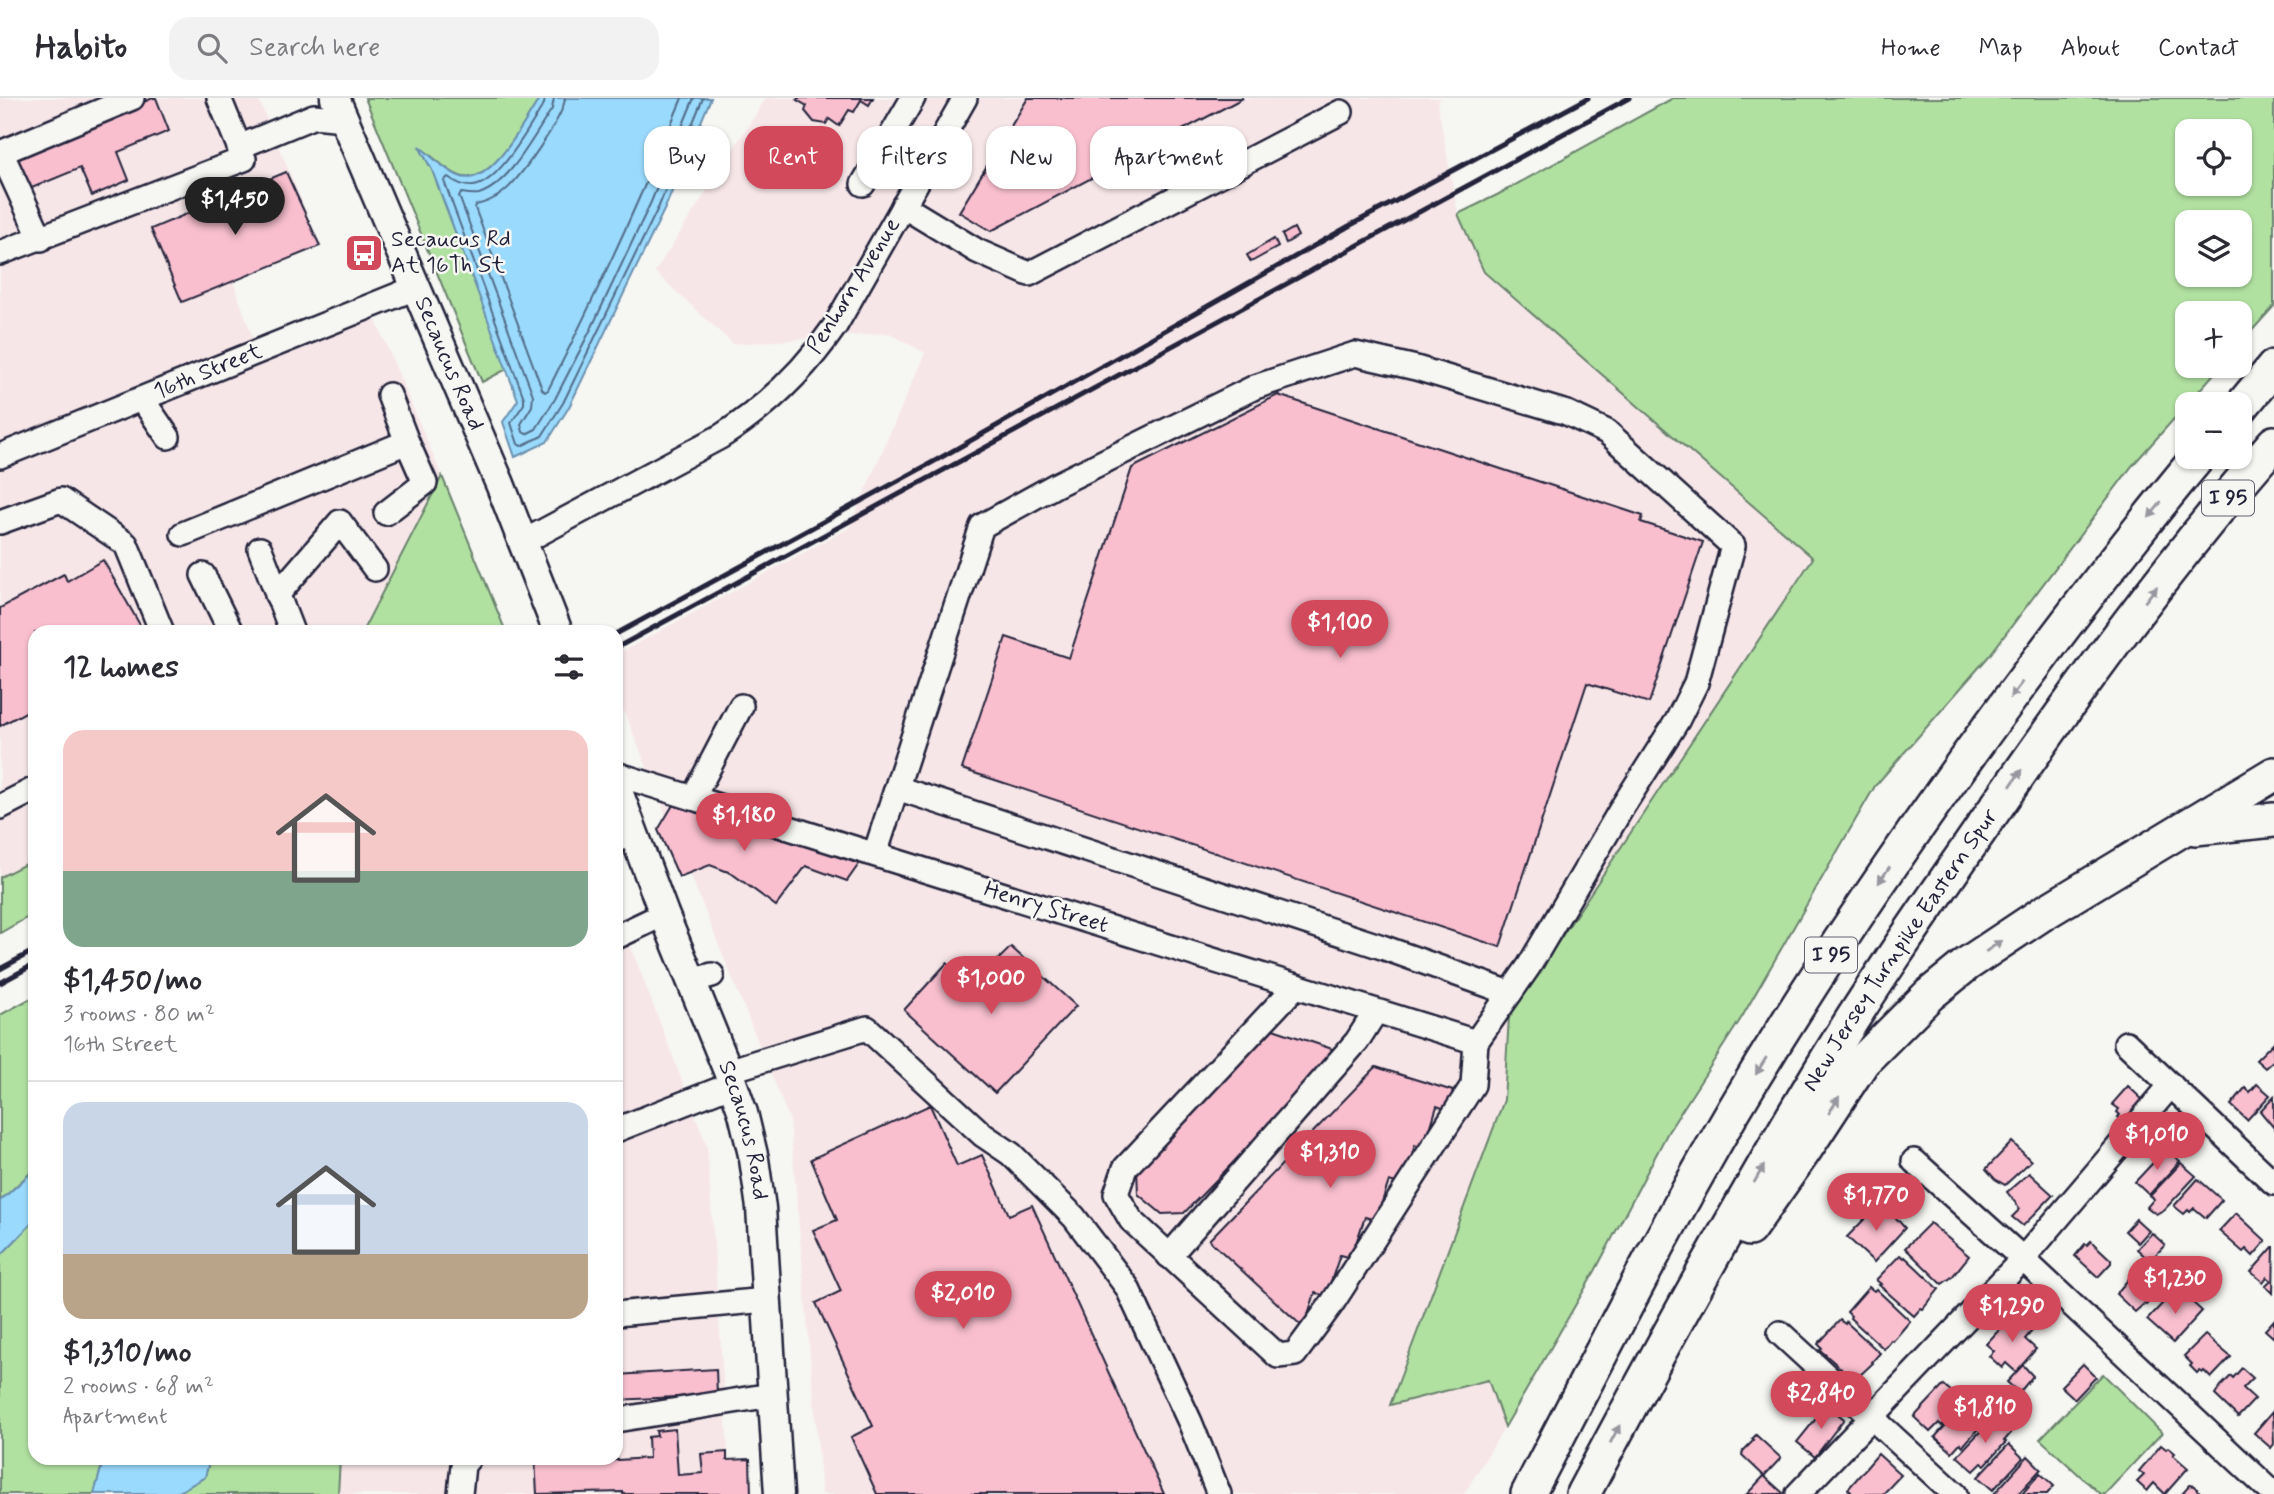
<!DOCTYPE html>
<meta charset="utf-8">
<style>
:root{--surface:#fff;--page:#f2f2f3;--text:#2b2b33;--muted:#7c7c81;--line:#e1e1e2;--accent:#d1495b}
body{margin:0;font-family:Mynerve,sans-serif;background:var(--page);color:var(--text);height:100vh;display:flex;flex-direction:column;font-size:26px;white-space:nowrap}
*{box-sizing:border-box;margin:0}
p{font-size:23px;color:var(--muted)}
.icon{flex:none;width:38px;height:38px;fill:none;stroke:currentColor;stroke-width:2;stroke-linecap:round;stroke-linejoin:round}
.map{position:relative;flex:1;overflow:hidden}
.sheet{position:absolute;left:28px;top:527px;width:595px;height:840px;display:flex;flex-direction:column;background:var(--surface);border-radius:21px;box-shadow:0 2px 5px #0004}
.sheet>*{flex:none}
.hud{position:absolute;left:644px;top:28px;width:665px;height:63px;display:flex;gap:14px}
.tools{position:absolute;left:2175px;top:21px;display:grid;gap:14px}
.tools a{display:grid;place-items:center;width:77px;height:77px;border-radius:14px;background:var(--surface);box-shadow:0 2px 5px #0004;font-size:35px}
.price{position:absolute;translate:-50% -60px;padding:0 16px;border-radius:24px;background:var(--accent);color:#fff;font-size:23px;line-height:46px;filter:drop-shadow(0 2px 4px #0008)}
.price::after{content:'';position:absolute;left:50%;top:42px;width:21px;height:16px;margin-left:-10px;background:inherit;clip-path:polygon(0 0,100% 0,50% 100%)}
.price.active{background:#222;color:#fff}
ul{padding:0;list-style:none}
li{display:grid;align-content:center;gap:14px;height:371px;padding:0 35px}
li+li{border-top:2px solid var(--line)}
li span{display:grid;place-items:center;height:217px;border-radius:21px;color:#555}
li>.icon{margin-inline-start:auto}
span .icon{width:126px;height:126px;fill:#fffc;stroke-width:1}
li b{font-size:30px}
h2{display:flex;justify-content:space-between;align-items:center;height:84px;padding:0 35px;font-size:30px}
.pill{padding:0 24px;border-radius:21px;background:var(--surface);box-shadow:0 2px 5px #0004;font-size:24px;line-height:63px}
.pill.active{background:var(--accent);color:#fff}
header{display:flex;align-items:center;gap:42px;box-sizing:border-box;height:98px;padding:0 35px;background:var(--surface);border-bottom:2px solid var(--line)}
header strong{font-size:33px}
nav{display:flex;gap:38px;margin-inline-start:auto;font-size:24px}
.search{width:490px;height:63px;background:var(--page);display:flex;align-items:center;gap:18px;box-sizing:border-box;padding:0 24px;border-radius:21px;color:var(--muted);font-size:26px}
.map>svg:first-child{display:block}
.built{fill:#f7e6e8}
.green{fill:#b1e1a1;stroke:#6a826e;stroke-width:2;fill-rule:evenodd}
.water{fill:#9adafc;stroke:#6a90af;stroke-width:2}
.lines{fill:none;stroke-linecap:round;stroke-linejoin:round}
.shore{stroke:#526c88;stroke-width:2}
.building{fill:#f9bfcf;stroke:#22223b;stroke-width:2}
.minor-casing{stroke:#22223b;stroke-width:28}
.major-casing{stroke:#22223b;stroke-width:33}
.highway-casing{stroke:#22223b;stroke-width:38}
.minor{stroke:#f6f6f2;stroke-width:23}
.major{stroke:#f6f6f2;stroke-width:28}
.highway{stroke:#f6f6f2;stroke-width:33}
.rail{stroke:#22223b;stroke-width:5}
.oneway{fill:#9797a0}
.labels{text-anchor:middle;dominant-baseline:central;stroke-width:5;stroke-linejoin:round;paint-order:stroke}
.shield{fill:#f6f6f2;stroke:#626272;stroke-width:2}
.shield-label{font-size:21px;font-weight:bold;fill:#22223b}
.poi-label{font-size:23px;fill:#22223b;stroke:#f6f6f2;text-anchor:start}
.street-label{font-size:23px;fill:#22223b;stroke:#f6f6f2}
</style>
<header>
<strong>Habito</strong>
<div class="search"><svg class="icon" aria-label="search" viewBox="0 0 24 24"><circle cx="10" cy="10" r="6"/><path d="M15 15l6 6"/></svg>Search here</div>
<nav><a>Home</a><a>Map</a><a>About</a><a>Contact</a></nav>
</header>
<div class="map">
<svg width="2274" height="1396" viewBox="0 0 2274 1396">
<rect width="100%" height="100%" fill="#f6f6f2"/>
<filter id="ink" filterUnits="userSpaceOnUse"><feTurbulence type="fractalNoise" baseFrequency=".0143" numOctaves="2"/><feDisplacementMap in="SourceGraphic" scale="14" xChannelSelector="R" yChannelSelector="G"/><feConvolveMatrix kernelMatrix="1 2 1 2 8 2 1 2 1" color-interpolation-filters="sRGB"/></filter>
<g filter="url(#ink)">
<g class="built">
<polygon points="0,0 258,0 318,142 232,180 255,247 365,197 442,378 362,534 35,534 35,761 0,779"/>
<polygon points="766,0 1442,0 1437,3 1458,116 1484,174 1813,460 1509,918 1504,1002 1391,1306 1488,1282 1505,1329 1464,1396 822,1396 790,1023 616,593 616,557 849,430 925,255 889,235 733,246 655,174"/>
<polygon points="616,810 707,1048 731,1396 338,1396 340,1360 616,1360"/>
</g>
<g class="green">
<path d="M365 0H540C525 22 491 90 460 78 445 73 433 57 420 50L432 72 507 271 482 284Z"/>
<path d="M1673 0H2274V208L2240 246V215H2188V268H2221L2132 368 1989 558 1875 688 1742 919 1668 1034 1595 1173 1505 1329 1488 1282 1390 1307 1504 1002 1509 918 1813 460 1484 174 1458 116 1497 97ZM2188 33H2240V86H2188ZM2188 124H2240V177H2188Z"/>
<polygon points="442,378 506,534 362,534"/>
<polygon points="35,761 35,815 0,835 0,779"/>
<polygon points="35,898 35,1087 32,1092 29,1076 0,1103 0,917"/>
<polygon points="35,1122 35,1360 104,1360 94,1396 0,1396 0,1158"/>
<polygon points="2103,1276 2162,1335 2105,1396 2100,1396 2040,1341"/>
<polygon points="210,1360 340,1360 338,1396 175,1396 205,1379"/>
</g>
<g class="water">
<path d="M540 0H711L665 110 569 309 547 344 515 359 503 324 518 302 432 72 419 48C430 57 446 73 459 78 490 92 525 22 540 0Z"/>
<polygon points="30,1076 32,1091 35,1087 35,1122 0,1158 0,1103"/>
<polygon points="104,1360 210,1360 205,1379 175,1396 94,1396"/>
</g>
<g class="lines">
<g class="shore">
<path d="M545 0 544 6C530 27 499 86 473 88 464 89 455 84 448 79L444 83 524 300V306L511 325 518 346 521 348 542 338 563 305 659 108 703 0"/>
<path d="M554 0 552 11C534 37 510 86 479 96 473 97 467 96 462 95L459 98 533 297 532 308 521 326 523 334 526 336 536 331 555 301 592 229 651 104 694 0"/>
<path d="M565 0C564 19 518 84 501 96 494 101 485 105 476 107L475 110 542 291 545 294 548 292C597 196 641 99 682 0"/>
</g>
</g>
<g class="building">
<polygon points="153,0 156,0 169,33 118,54 129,82 92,98 80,70 27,92 13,59"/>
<polygon points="798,0 873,0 869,7 861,2 854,14 849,12 839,28 829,21 826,26 814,24 805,13 807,8 797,2"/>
<polygon points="1028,0 1243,0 991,133 959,114"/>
<polygon points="286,74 320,148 182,204 151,131"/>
<polygon points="1294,130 1298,138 1286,145 1282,137"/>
<polygon points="1274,141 1278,149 1251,164 1247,157"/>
<polygon points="1278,297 1643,418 1641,424 1703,444 1649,605 1587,585 1500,849 962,671 1006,539 1069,560 1132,370"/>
<polygon points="103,462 144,534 35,534 35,609 0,628 0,510 64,476 67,483"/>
<polygon points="673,707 745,730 745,728 783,742 784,739 859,766 847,783 806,768 776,808 731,775 710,767 679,779 658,732"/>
<polygon points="1011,849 1076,908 995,995 904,912 947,865 972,887"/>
<polygon points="1273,931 1341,954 1184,1115 1162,1116 1138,1096 1137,1071"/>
<polygon points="2273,945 2274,962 2265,970 2256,962"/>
<polygon points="1376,969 1453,993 1448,1012 1437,1008 1424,1051 1415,1047 1402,1087 1389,1083 1376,1122 1365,1119 1351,1160 1340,1157 1326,1198 1315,1195 1304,1230 1209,1142"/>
<polygon points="2257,986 2270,997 2247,1022 2231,1007 2245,990 2250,994"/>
<polygon points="2128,988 2145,1004 2125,1026 2118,1019 2120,1017 2117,1014 2119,1011 2112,1006"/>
<polygon points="2274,998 2274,1030 2260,1013"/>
<polygon points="930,1007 957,1068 982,1057 1009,1117 1032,1107 1164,1396 877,1396 851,1339 873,1328 816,1205 841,1193 813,1132 837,1122 811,1061"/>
<polygon points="2012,1044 2031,1063 2005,1087 1995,1081 1986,1071"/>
<polygon points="2166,1051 2180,1063 2149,1097 2135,1084"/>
<polygon points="2181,1065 2196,1078 2165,1111 2156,1116 2147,1109 2154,1101 2150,1098"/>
<polygon points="2029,1075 2053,1097 2023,1128 2012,1119 2020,1111 2007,1094"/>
<polygon points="2198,1081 2222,1102 2206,1120 2194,1110 2190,1114 2188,1112 2184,1116 2174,1108"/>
<polygon points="1879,1106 1887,1114 1889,1112 1905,1130 1874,1164 1847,1139"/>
<polygon points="2236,1115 2266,1143 2253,1158 2246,1151 2243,1154 2219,1133"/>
<polygon points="2136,1121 2149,1133 2138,1145 2125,1133"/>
<polygon points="1930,1125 1969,1158 1952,1179 1942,1186 1905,1150"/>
<polygon points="2152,1135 2165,1147 2150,1163 2137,1151"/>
<polygon points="2091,1143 2111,1162 2111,1165 2098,1179 2075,1158 2085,1146 2087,1147"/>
<polygon points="2273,1149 2274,1149 2273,1195 2265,1188 2271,1182 2267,1179 2263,1184 2251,1174"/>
<polygon points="1900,1157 1904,1160 1905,1159 1939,1191 1923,1211 1921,1210 1914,1218 1879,1187 1881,1186 1876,1182"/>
<polygon points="2132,1177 2154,1198 2146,1207 2144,1206 2135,1214 2116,1196"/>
<polygon points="1869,1189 1874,1193 1876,1191 1910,1223 1893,1243 1891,1242 1884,1251 1850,1220 1851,1218 1847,1214"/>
<polygon points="2177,1190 2202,1213 2173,1245 2147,1222"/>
<polygon points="2014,1216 2032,1233 2025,1241 2036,1251 2016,1274 2006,1265 2002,1270 1989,1258 1994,1253 1986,1246"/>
<polygon points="1840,1222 1845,1226 1846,1224 1880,1255 1872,1264 1873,1265 1856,1281 1853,1279 1852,1280 1820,1252 1822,1250 1818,1246"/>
<polygon points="2274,1222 2274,1240 2265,1232"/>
<polygon points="2205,1237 2231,1259 2211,1280 2204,1273 2202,1275 2199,1273 2197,1275 2190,1268 2192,1266 2184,1258"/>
<polygon points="2083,1266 2096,1279 2075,1301 2061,1288"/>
<polygon points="2023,1267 2033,1278 2019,1295 2007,1284"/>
<polygon points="2242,1270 2253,1280 2243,1290 2255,1301 2238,1319 2215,1297 2221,1288 2231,1278 2233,1280"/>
<polygon points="716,1271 717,1297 616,1302 616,1277"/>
<polygon points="1944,1287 1963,1304 1942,1328 1939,1325 1930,1334 1914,1319"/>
<polygon points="1965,1306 1984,1324 1963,1348 1960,1345 1952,1354 1935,1339"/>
<polygon points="1827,1307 1844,1321 1815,1359 1797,1344"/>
<polygon points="2273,1313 2274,1346 2271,1350 2254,1335"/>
<polygon points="1994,1319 2011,1335 2004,1343 2006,1344 1985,1367 1982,1365 1974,1373 1957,1358"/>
<polygon points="675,1331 678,1377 703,1375 701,1356 727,1354 727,1362 750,1361 751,1396 623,1396 623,1394 537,1396 535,1360 585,1360 586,1364 649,1360 648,1339 657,1338 656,1333"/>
<polygon points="1756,1337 1781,1360 1764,1378 1742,1357 1743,1353 1754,1342 1752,1341"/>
<polygon points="2009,1346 2023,1360 1993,1392 1978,1379"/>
<polygon points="2161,1347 2166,1351 2168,1349 2175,1355 2173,1357 2188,1370 2165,1396 2154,1385 2147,1393 2137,1384 2144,1377 2139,1373"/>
<polygon points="1878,1356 1901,1377 1883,1396 1853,1396 1848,1391"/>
<polygon points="2028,1358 2041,1371 2018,1396 1994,1396"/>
<polygon points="2040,1375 2054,1388 2047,1396 2022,1396"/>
<polygon points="1764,1378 1783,1395 1782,1396 1747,1396"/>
<polygon points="2190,1387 2195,1388 2201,1396 2182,1396"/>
</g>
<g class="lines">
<defs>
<g id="minor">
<polyline points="239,49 314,18 344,21"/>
<polyline points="1,54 41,141"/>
<polyline points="0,55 132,0"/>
<polyline points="863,86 913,0"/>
<polyline points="903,108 977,153 1029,176 1341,14"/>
<polyline points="0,155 244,61 219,0"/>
<polyline points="142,301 168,339"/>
<polyline points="0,358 415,190"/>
<polyline points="386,415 425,385 407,344"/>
<polyline points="0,424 61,402 126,446 162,534"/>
<polyline points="183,436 407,344 389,297"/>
<path d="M523 444 720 339C767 309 804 273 835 228L965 0"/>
<polyline points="260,451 292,534"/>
<polyline points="203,477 231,534"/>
<polyline points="277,497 340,424 375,471"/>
<polyline points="616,676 1476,944"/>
<polyline points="897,690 1382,849 1510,895"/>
<polyline points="693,700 741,608"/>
<polyline points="0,709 35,691"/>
<polyline points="616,742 633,735"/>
<polyline points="875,756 982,428 1056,387 1255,289 1355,256 1416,270 1567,315 1607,334 1733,448 1696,585 1677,623 1623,708 1529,868 1476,944 1473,987 1331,1207 1295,1256 1278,1258 1131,1122 1116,1096 1125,1070 1296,888"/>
<polyline points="616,839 664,816"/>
<polyline points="691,883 712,877"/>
<polyline points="2126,945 2274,1085"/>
<polyline points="728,973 867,930 983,1037 1011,1056 1074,1119 1127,1189 1190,1324 1219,1396"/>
<polyline points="616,1032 733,986"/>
<polyline points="1914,1063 2023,1161 2274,1396"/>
<polyline points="1169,1158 1357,943 1376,913"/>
<polyline points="616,1216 766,1202"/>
<polyline points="1780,1235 1955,1396"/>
<polyline points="616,1322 771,1297"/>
<polyline points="460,1396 463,1367 469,1360"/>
<polyline points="1798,1396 2023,1161 2171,987"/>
</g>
<g id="major">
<path id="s1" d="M335 0 500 386 558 534"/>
<path id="s2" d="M616 688 664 816 728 973 743 1015 754 1061 761 1110 779 1396"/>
</g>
<g id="highway">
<polyline points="2240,310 2274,269"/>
<polyline points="2195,730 2274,722"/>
<polyline points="1749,1131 1804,1053 1863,963 1929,897 1967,866 2042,816 2274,676"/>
<path d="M1528 1396C1595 1267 1661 1137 1734 1012 1827 855 1931 705 2041 559 2092 491 2144 424 2198 359"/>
<path id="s3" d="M1583 1396C1661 1249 1741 1103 1828 960 1879 877 1935 798 1990 718 2079 589 2171 463 2274 345"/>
</g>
</defs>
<use href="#minor" class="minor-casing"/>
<use href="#major" class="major-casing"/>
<use href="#highway" class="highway-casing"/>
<use href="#minor" class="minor"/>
<use href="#major" class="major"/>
<use href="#highway" class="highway"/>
<g class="rail">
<polyline points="616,536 933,364 1349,128 1588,0"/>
<polyline points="616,550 1629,0"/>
<polyline points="0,871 35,852"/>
<polyline points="0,885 35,866"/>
</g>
</g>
<defs><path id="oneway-solid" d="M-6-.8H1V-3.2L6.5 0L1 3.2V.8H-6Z" transform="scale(1.75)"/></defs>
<g class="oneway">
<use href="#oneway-solid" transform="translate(2155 412) rotate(129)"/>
<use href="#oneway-solid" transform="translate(2151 496) rotate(-52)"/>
<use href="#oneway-solid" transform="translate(2016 592) rotate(127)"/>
<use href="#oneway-solid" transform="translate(2016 680) rotate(-56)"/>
<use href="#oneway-solid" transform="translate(1884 777) rotate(124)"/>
<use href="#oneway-solid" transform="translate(1994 848) rotate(-34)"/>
<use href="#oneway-solid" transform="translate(1761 968) rotate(122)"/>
<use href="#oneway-solid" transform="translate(1834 1007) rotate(-58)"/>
<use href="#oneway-solid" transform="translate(1759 1076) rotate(-60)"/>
<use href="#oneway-solid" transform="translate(1615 1336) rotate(-62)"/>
</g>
</g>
<defs>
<symbol id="bus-square" viewBox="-11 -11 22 22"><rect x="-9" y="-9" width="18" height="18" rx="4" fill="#d1495b" stroke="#f6f6f2"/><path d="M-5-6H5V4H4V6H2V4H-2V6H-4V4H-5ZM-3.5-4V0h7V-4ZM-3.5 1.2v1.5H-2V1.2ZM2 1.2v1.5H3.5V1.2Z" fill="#fff"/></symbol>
</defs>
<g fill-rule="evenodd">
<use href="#bus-square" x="342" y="133" width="44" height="44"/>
</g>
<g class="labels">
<g class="shield">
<rect x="2202" y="382.5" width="52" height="35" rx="5"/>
<rect x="1805" y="839.5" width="52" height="35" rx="5"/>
</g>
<g class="shield-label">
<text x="2228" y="400">I 95</text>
<text x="1831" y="857">I 95</text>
</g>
<g class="poi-label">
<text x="391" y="142">Secaucus Rd<tspan x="391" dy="26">At 16Th St</tspan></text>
</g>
<g class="street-label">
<text transform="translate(854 188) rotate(-58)">Penhorn Avenue</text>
<text stroke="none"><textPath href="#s1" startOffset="289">Secaucus Road</textPath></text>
<text transform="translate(208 274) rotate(-22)">16th Street</text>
<text transform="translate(1046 810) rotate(17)">Henry Street</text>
<text stroke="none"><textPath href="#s3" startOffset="630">New Jersey Turnpike Eastern Spur</textPath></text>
<text stroke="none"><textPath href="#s2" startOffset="368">Secaucus Road</textPath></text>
</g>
</g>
</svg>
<div class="tools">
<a><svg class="icon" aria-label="locate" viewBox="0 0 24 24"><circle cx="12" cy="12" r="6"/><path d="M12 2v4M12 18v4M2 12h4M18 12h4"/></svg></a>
<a><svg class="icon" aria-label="layers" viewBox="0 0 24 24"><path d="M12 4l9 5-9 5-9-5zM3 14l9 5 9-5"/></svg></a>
<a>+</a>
<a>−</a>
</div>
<b class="price active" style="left:235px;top:139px">$1,450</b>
<b class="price" style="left:1340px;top:562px">$1,100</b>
<b class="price" style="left:744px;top:755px">$1,180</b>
<b class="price" style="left:991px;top:918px">$1,000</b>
<b class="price" style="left:2157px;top:1074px">$1,010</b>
<b class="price" style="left:1330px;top:1092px">$1,310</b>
<b class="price" style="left:1876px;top:1135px">$1,770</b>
<b class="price" style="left:2175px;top:1218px">$1,230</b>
<b class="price" style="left:963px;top:1233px">$2,010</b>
<b class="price" style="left:2012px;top:1246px">$1,290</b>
<b class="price" style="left:1821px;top:1333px">$2,840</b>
<b class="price" style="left:1985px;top:1347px">$1,810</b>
<div class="hud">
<a class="pill">Buy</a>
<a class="pill active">Rent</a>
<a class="pill">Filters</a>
<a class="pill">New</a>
<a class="pill">Apartment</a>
</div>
<section class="sheet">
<h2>12 homes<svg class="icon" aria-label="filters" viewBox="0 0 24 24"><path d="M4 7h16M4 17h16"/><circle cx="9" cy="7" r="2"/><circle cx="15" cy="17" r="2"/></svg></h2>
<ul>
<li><span style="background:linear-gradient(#f6c9c9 65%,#7fa58c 0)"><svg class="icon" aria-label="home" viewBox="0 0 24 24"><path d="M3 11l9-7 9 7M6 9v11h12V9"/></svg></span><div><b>$1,450/mo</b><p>3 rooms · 80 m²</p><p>16th Street</p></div></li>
<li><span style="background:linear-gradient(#c9d6e8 70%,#b9a48a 0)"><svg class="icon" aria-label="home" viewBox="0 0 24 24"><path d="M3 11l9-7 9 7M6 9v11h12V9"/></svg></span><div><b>$1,310/mo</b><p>2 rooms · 68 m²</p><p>Apartment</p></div></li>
</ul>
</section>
</div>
